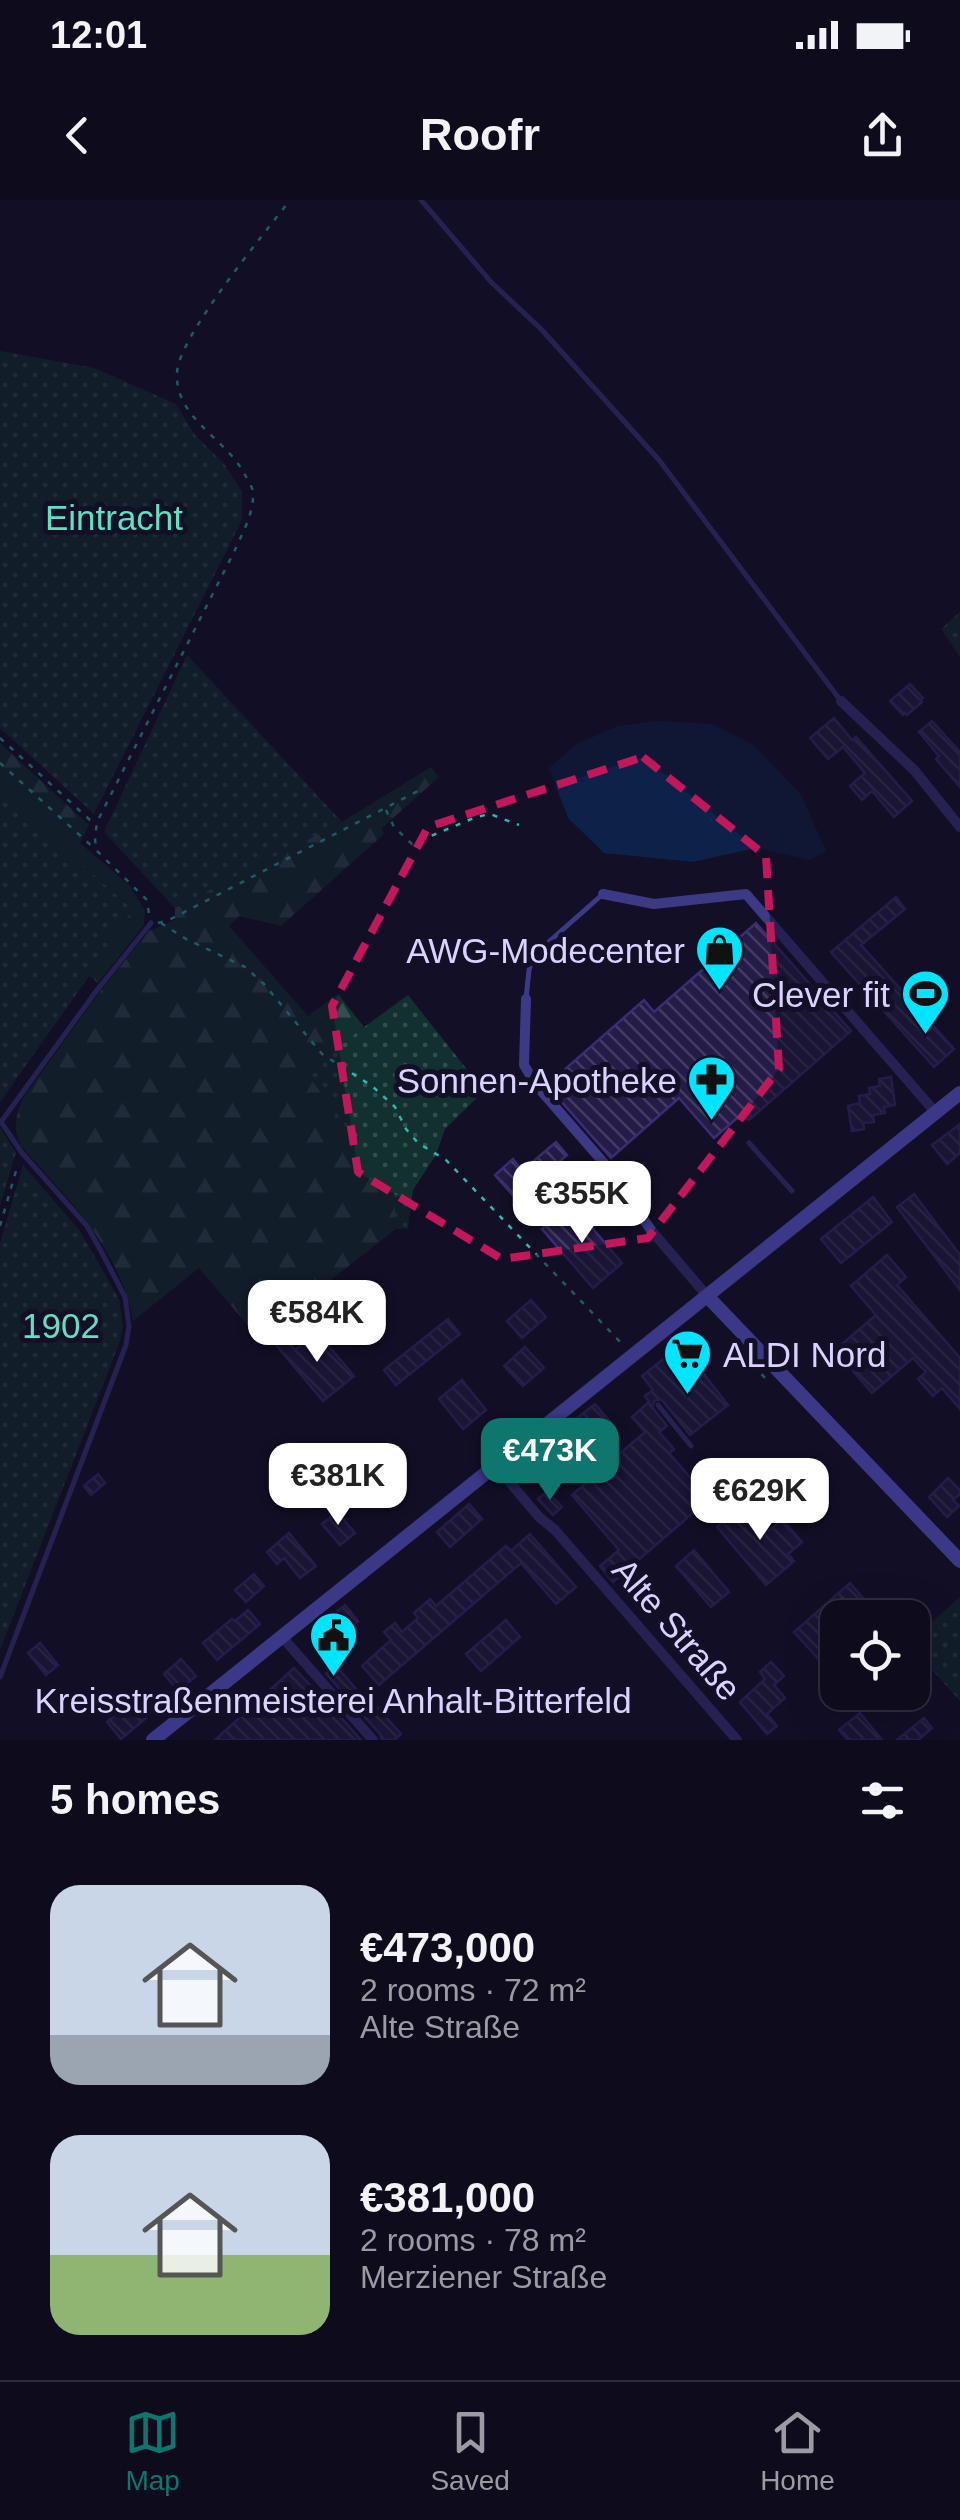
<!DOCTYPE html>
<meta charset="utf-8">
<style>
:root{--surface:#0e0b1c;--page:#171425;--text:#f1f3f6;--muted:#9b9ba3;--line:#2e2b3b;--accent:#0f766e}
body{margin:0;font-family:Helvetica,sans-serif;background:var(--page);color:var(--text);height:100vh;display:flex;flex-direction:column;font-size:38px;white-space:nowrap}
*{box-sizing:border-box;margin:0}
p{font-size:32px;color:var(--muted)}
.icon{flex:none;width:55px;height:55px;fill:none;stroke:currentColor;stroke-width:2;stroke-linecap:round;stroke-linejoin:round}
.map{position:relative;height:1540px;overflow:hidden}
.details{display:flex;flex-direction:column;background:var(--surface);flex:1}
.details>*{flex:none}
.tools{position:absolute;left:820px;top:1400px;display:grid;gap:20px}
.tools a{display:grid;place-items:center;width:110px;height:110px;border-radius:20px;background:var(--surface);box-shadow:0 10px 40px #0002,0 0 0 2px var(--line);font-size:50px}
.price{position:absolute;translate:-50% -85px;padding:0 22px;border-radius:20px;background:#fff;color:#222;font-size:32px;line-height:65px;filter:drop-shadow(0 2px 5px #0008)}
.price::after{content:'';position:absolute;left:50%;top:60px;width:30px;height:22px;margin-left:-15px;background:inherit;clip-path:polygon(0 0,100% 0,50% 100%)}
.price.on{background:var(--accent);color:#fff}
ul{padding:0;list-style:none}
li{display:flex;align-items:center;gap:30px;height:250px;padding:0 50px}
li span{display:grid;place-items:center;flex:none;width:280px;height:200px;border-radius:30px;color:#555}
li>.icon{margin-inline-start:auto}
span .icon{width:120px;height:120px;fill:#fffc;stroke-width:1}
li b{font-size:42px}
h2{display:flex;justify-content:space-between;align-items:center;height:120px;padding:0 50px;font-size:42px}
.status{display:flex;justify-content:space-between;align-items:center;height:70px;padding:0 50px;background:var(--surface);direction:ltr}
.status svg{height:28px;fill:currentColor}
header{display:flex;justify-content:space-between;align-items:center;height:130px;padding:0 50px;background:var(--surface);font-size:45px;font-weight:600}
.menu{display:flex;justify-content:space-around;align-items:center;height:140px;border-top:2px solid var(--line);background:var(--surface);font-size:28px;color:var(--muted)}
.menu a{display:grid;justify-items:center;gap:5px}
.menu .on{color:var(--accent)}
.map>svg:first-child{display:block}
.grass{fill:url(#grass-dots)}
.forest{fill:url(#forest-firs)}
.water{fill:#0c2248}
.building{fill:url(#building-back-hatch);stroke:#3b2d73;stroke-width:2.5}
.lines{fill:none;stroke-linecap:round;stroke-linejoin:round}
.path{stroke:#2fb8b0;stroke-width:2.5;stroke-dasharray:5 8;stroke-linecap:butt}
.lane{stroke:#3d3a85;stroke-width:5}
.street{stroke:#3d3a85;stroke-width:10}
.secondary{stroke:#6f6bff;stroke-width:14}
.marked{fill:none;stroke:#c2185b;stroke-width:8;stroke-dasharray:20 12;stroke-linejoin:round}
.labels{text-anchor:middle;dominant-baseline:central;stroke-width:10;stroke-linejoin:round;paint-order:stroke}
.park-label{font-size:35px;fill:#5fe0c0;stroke:#130f26}
.poi-label{font-size:35px;fill:#d9d4ff;stroke:#130f26;text-anchor:end}
.street-label{font-size:35px;fill:#d9d4ff;stroke:#130f26}
</style>
<div class="status"><b>12:01</b><svg viewBox="0 0 49 12"><path d="M0 12V9h3v3zM5 12V6h3v6zM10 12V3h3v9zM15 12V0h3v12zM26 1h20v11H26zM47 4h2v5h-2z"/></svg></div>
<header><svg class="icon" aria-label="back" viewBox="0 0 24 24"><path d="M15 5l-7 7 7 7"/></svg>Roofr<svg class="icon" aria-label="share" viewBox="0 0 24 24"><path d="M12 15V3M7 8l5-5 5 5M5 13v7h14v-7"/></svg></header>
<div class="map">
<svg width="960" height="1540" viewBox="0 0 960 1540">
<defs>
<pattern id="grass-dots" width="8" height="8" patternUnits="userSpaceOnUse" patternTransform="scale(2.5)"><rect width="8" height="8" fill="#12302f"/><path d="M2 2h.1M6 6h.1" fill="none" stroke="#344d4e" stroke-width="1.8" stroke-linecap="round"/></pattern>
<pattern id="forest-firs" width="22" height="20" patternUnits="userSpaceOnUse" patternTransform="scale(2.5)"><rect width="22" height="20" fill="#12302f"/><path d="M5 1l3.5 6h-7zM16 11l3.5 6h-7z" fill="#344d4e"/></pattern>
<pattern id="building-back-hatch" width="6" height="6" patternUnits="userSpaceOnUse" patternTransform="scale(2.5)"><rect width="6" height="6" fill="#241b47"/><path d="M-1 5l2 2M0 0l6 6M5-1l2 2" fill="none" stroke="#433b63"/></pattern>
</defs>
<rect width="100%" height="100%" fill="#130f26"/>
<g class="grass">
<polygon points="0,151 94,168 176,204 195,235 225,265 242,292 242,320 94,614 0,528"/>
<polygon points="960,412 960,457 941,429"/>
<polygon points="187,455 342,622 175,708 104,632"/>
<polygon points="0,591 129,706 130,714 109,734 109,748 0,902"/>
<polygon points="408,795 484,891 445,929 436,955 413,990 408,1029 396,1029 393,993 304,871"/>
<polygon points="0,927 16,953 0,1005"/>
<polygon points="23,965 80,1031 119,1099 123,1126 119,1144 0,1450 0,1043"/>
<polygon points="960,1397 960,1501 913,1449 912,1440"/>
</g>
<g class="forest">
<polygon points="0,543 89,625 80,643 130,686 145,711 144,725 98,783 89,776 109,748 109,734 130,714 129,706 0,591"/>
<path d="M431 567 439 577 382 628 384 634 281 726 239 716 229 726 308 816 338 794 364 827 305 871 394 993 396 1029 258 1137 199 1068 133 1121C120 1048 68 999 21 946 12 926 16 917 23 898L105 785 149 731 175 720V708L342 622Z"/>
</g>
<polygon class="water" points="659,521 712,524 752,544 800,593 826,651 811,660 756,648 693,662 604,653 568,618 549,568 577,544 618,526"/>
<g class="building">
<polygon points="910,484 923,498 920,500 922,502 907,515 905,513 903,515 890,501"/>
<polygon points="834,518 852,540 856,537 912,601 894,617 872,591 862,600 850,586 865,573 843,547 828,559 810,538"/>
<polygon points="932,521 960,552 960,587 936,559 939,556 919,532"/>
<polygon points="896,697 905,709 861,745 954,849 934,867 831,752"/>
<polygon points="756,723 851,831 749,920 743,913 714,938 679,898 611,958 547,885 644,800 654,812"/>
<polygon points="891,877 895,905 884,907 885,913 873,915 874,922 863,923 864,929 852,931 848,906 860,903 859,896 870,894 869,888 880,886 879,879"/>
<polygon points="960,924 960,953 947,964 932,945"/>
<polygon points="556,942 567,955 516,999 495,975 513,959 522,971"/>
<polygon points="914,994 960,1055 960,1090 897,1007"/>
<polygon points="873,997 892,1022 841,1063 821,1039"/>
<polygon points="571,1003 622,1063 593,1088 542,1029"/>
<polygon points="887,1055 906,1077 897,1085 960,1158 960,1209 942,1188 933,1196 918,1179 926,1172 913,1158 872,1193 835,1150 876,1115 851,1086"/>
<polygon points="531,1100 546,1117 522,1138 507,1121"/>
<polygon points="448,1119 460,1134 396,1185 384,1170"/>
<polygon points="317,1132 354,1176 323,1201 276,1145 285,1137 295,1150"/>
<polygon points="681,1145 728,1205 690,1235 662,1200 655,1200 652,1207 667,1226 659,1232 674,1249 669,1253 709,1299 613,1382 600,1366 619,1350 572,1295 645,1232 632,1217 649,1202 645,1196 653,1190 642,1176"/>
<polygon points="525,1147 544,1168 523,1186 504,1166"/>
<polygon points="462,1180 486,1210 463,1229 439,1199"/>
<polygon points="595,1204 611,1223 591,1243 545,1279 527,1257"/>
<polygon points="98,1274 105,1283 91,1295 84,1286"/>
<polygon points="948,1278 960,1290 960,1294 953,1300 959,1306 947,1317 929,1297"/>
<polygon points="547,1291 562,1307 553,1315 538,1299"/>
<polygon points="745,1303 769,1331 783,1320 802,1342 788,1354 794,1361 766,1385 717,1327"/>
<polygon points="469,1304 482,1319 450,1347 437,1332"/>
<polygon points="337,1312 355,1333 340,1345 322,1324"/>
<polygon points="289,1333 316,1366 300,1378 284,1358 277,1364 267,1352"/>
<polygon points="530,1334 576,1387 556,1404 521,1363 379,1485 362,1466 391,1440 384,1432 395,1423 402,1432 418,1418 414,1413 430,1399 436,1406 506,1346 511,1351"/>
<polygon points="694,1350 729,1392 711,1407 676,1366"/>
<polygon points="254,1374 264,1386 246,1402 235,1390"/>
<polygon points="850,1383 880,1418 838,1418 838,1452 823,1464 794,1432"/>
<polygon points="345,1405 358,1421 333,1442 319,1426"/>
<polygon points="248,1410 260,1424 217,1460 203,1443 232,1419 235,1421"/>
<polygon points="506,1420 520,1437 481,1471 466,1454"/>
<polygon points="40,1443 58,1465 46,1475 28,1453"/>
<polygon points="181,1459 196,1476 178,1491 164,1474"/>
<polygon points="771,1462 784,1476 774,1485 785,1498 767,1514 777,1526 767,1534 740,1502 765,1479 760,1472"/>
<polygon points="336,1466 371,1506 374,1504 401,1534 394,1540 382,1540 380,1534 326,1474"/>
<polygon points="294,1468 312,1487 313,1486 361,1540 215,1540"/>
<polygon points="892,1492 905,1492 910,1499 897,1511 885,1499"/>
<polygon points="131,1501 146,1518 121,1539 107,1522"/>
<polygon points="860,1513 882,1540 848,1540 839,1530"/>
<polygon points="924,1518 932,1528 918,1540 897,1540"/>
</g>
<g class="lines">
<g class="path">
<polyline points="0,538 90,620 97,622"/>
<polyline points="0,563 95,649"/>
<polyline points="386,610 394,627 412,644 476,617 490,614 519,625"/>
<path d="M149 713 146 699 96 650 95 638 97 622 234 352C242 334 254 313 253 293 253 287 247 279 244 273 225 238 175 218 177 173 178 137 265 33 290 0"/>
<polyline points="158,723 169,720 418,591"/>
<polyline points="161,723 186,739 245,767 264,784 322,854 372,886 395,907 406,929 418,943 446,960 625,1147"/>
<polyline points="0,1026 18,964"/>
<polyline points="744,1155 766,1179"/>
</g>
<g class="lane">
<polyline points="421,0 491,82 541,129 659,260 841,501"/>
<polyline points="526,799 529,770 534,755 603,694"/>
<polyline points="749,943 792,991"/>
<polyline points="579,1001 610,973"/>
<polyline points="658,1205 691,1246"/>
<polyline points="0,1477 126,1145 129,1126 125,1097 102,1053 87,1026 22,953 1,922 97,790 151,723"/>
</g>
<g class="street">
<polyline points="841,501 915,571 960,627"/>
<polyline points="603,694 654,704 746,694 936,913"/>
<polyline points="526,799 524,865 536,885 603,962 651,1030 708,1097"/>
<polyline points="496,1266 539,1317 555,1330 737,1540"/>
<polyline points="282,1437 373,1540"/>
</g>
<g class="secondary">
<polyline points="708,1097 960,1361"/>
<polyline points="153,1540 960,893"/>
</g>
</g>
<path d="M0 0H960V1540H0ZM643 557 766 656 779 869 648 1038 502 1059 358 972 332 806 428 627Z" fill="#130f26" fill-opacity=".55" fill-rule="evenodd"/>
<path class="marked" d="M643 557 766 656 779 869 648 1038 502 1059 358 972 332 806 428 627Z"/>
<defs>
<symbol id="shop-pin" viewBox="-11 -11 22 30"><path d="M0 17L-7.5 6A9.5 9.5 0 1 1 7.5 6Z" fill="#00e5ff" stroke="#130f26"/><path d="M-5-2.5h2.3a2.7 3.5 0 0 1 5.4 0H5L5.5 6h-11ZM-1.5-2.5h3a1.5 2.3 0 0 0-3 0Z" fill="#111"/></symbol>
<symbol id="stadium-pin" viewBox="-11 -11 22 30"><path d="M0 17L-7.5 6A9.5 9.5 0 1 1 7.5 6Z" fill="#00e5ff" stroke="#130f26"/><path d="M0-5a6.5 5 0 1 0 0 10a6.5 5 0 1 0 0-10ZM-3.5-1.8h7v3.6h-7Z" fill="#111"/></symbol>
<symbol id="pharmacy-pin" viewBox="-11 -11 22 30"><path d="M0 17L-7.5 6A9.5 9.5 0 1 1 7.5 6Z" fill="#00e5ff" stroke="#130f26"/><path d="M-2-6h4v4h4v4h-4v4h-4v-4h-4v-4h4Z" fill="#111"/></symbol>
<symbol id="supermarket-pin" viewBox="-11 -11 22 30"><path d="M0 17L-7.5 6A9.5 9.5 0 1 1 7.5 6Z" fill="#00e5ff" stroke="#130f26"/><path d="M-6-5.5h2.5l.6 2H6L4.5 2H-2.5L-4.4-4H-6ZM-1.5 3.2a1.3 1.3 0 1 0 .1 0ZM3 3.2a1.3 1.3 0 1 0 .1 0Z" fill="#111"/></symbol>
<symbol id="civic-pin" viewBox="-11 -11 22 30"><path d="M0 17L-7.5 6A9.5 9.5 0 1 1 7.5 6Z" fill="#00e5ff" stroke="#130f26"/><path d="M-.6-6.5H3V-4.5H.6V-3L4-1V1h2V6H-6V1h2V-1L-.6-3ZM-1.2 2.5V6h2.4V2.5Z" fill="#111"/></symbol>
</defs>
<g fill-rule="evenodd">
<use href="#shop-pin" x="692" y="722" width="55" height="75"/>
<use href="#stadium-pin" x="898" y="766" width="55" height="75"/>
<use href="#pharmacy-pin" x="684" y="852" width="55" height="75"/>
<use href="#supermarket-pin" x="660" y="1126" width="55" height="75"/>
<use href="#civic-pin" x="306" y="1408" width="55" height="75"/>
</g>
<g class="labels">
<g class="park-label">
<text x="114" y="317">Eintracht</text>
<text x="61" y="1125">1902</text>
</g>
<g class="poi-label">
<text x="685" y="750">AWG-Modecenter</text>
<text x="890" y="794">Clever fit</text>
<text x="677" y="880">Sonnen-Apotheke</text>
<text x="723" y="1154" text-anchor="start">ALDI Nord</text>
<text x="333" y="1500" text-anchor="middle">Kreisstraßenmeisterei Anhalt-Bitterfeld</text>
</g>
<g class="street-label">
<text transform="translate(677 1429) rotate(49)">Alte Straße</text>
</g>
</g>
</svg>
<div class="tools">
<a><svg class="icon" aria-label="locate" viewBox="0 0 24 24"><circle cx="12" cy="12" r="6"/><path d="M12 2v4M12 18v4M2 12h4M18 12h4"/></svg></a>
</div>
<b class="price" style="left:582px;top:1046px">€355K</b>
<b class="price" style="left:317px;top:1165px">€584K</b>
<b class="price on" style="left:550px;top:1303px">€473K</b>
<b class="price" style="left:338px;top:1328px">€381K</b>
<b class="price" style="left:760px;top:1343px">€629K</b>
</div>
<section class="details">
<h2>5 homes<svg class="icon" aria-label="filters" viewBox="0 0 24 24"><path d="M4 7h16M4 17h16"/><circle cx="9" cy="7" r="2"/><circle cx="15" cy="17" r="2"/></svg></h2>
<ul>
<li><span style="background:linear-gradient(#c9d6e8 75%,#9aa5b1 0)"><svg class="icon" aria-label="home" viewBox="0 0 24 24"><path d="M3 11l9-7 9 7M6 9v11h12V9"/></svg></span><div><b>€473,000</b><p>2 rooms · 72 m²</p><p>Alte Straße</p></div></li>
<li><span style="background:linear-gradient(#c9d6e8 60%,#8fb573 0)"><svg class="icon" aria-label="home" viewBox="0 0 24 24"><path d="M3 11l9-7 9 7M6 9v11h12V9"/></svg></span><div><b>€381,000</b><p>2 rooms · 78 m²</p><p>Merziener Straße</p></div></li>
</ul>
</section>
<nav class="menu">
<a class="on"><svg class="icon" aria-label="map" viewBox="0 0 24 24"><path d="M3 6l6-2 6 2 6-2v14l-6 2-6-2-6 2zM9 4v14M15 6v14"/></svg>Map</a>
<a><svg class="icon" aria-label="saved" viewBox="0 0 24 24"><path d="M7 4h10v16l-5-4-5 4z"/></svg>Saved</a>
<a><svg class="icon" aria-label="home" viewBox="0 0 24 24"><path d="M3 11l9-7 9 7M6 9v11h12V9"/></svg>Home</a>
</nav>
